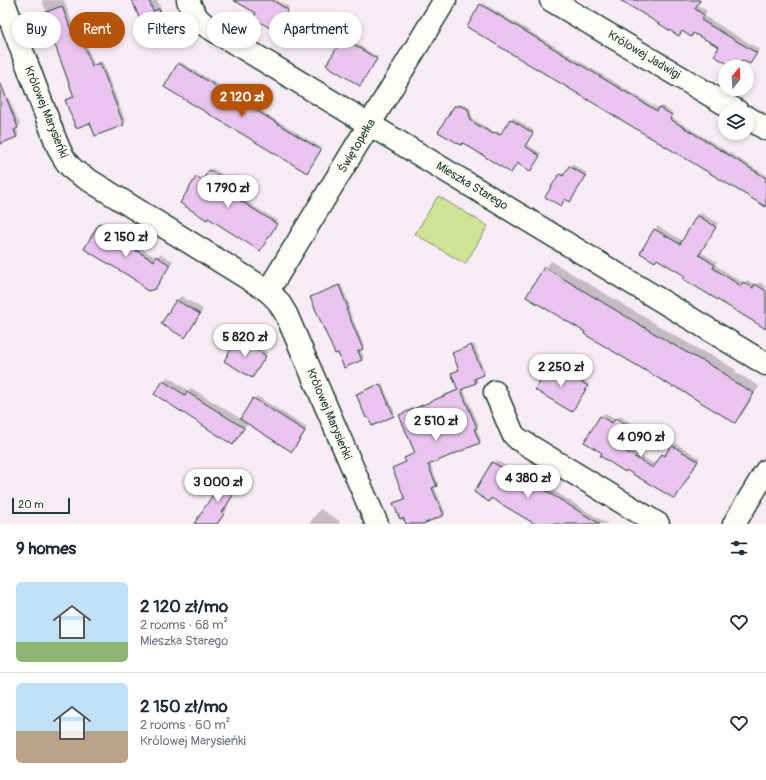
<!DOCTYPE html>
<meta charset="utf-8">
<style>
:root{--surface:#fff;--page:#f6f6f7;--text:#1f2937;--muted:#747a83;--line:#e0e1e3;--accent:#b45309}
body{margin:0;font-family:Pangolin,sans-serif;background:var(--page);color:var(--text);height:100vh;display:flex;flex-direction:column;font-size:15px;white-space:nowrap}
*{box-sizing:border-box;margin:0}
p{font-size:13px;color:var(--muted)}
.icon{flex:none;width:22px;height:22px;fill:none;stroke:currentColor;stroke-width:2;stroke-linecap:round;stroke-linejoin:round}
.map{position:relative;height:524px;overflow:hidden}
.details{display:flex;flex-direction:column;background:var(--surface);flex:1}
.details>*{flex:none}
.hud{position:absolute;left:12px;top:12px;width:400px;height:36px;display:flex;gap:8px}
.needle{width:26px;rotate:18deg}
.fabs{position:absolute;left:718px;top:60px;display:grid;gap:8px}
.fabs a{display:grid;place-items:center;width:36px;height:36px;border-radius:50%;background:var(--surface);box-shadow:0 2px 6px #0003;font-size:20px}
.scale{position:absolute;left:12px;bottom:10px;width:58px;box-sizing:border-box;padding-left:4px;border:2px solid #1f3d34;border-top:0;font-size:11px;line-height:14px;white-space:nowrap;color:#1f3d34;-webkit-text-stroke:3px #fdfcf7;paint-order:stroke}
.price{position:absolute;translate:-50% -34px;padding:0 9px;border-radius:14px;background:#fff;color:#222;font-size:13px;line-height:26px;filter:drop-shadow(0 1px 2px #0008)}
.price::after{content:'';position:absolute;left:50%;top:24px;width:12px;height:9px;margin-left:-6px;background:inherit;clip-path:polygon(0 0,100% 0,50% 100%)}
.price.current{background:var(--accent);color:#fff}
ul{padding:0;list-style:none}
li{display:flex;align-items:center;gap:12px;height:100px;padding:0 16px}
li+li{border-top:1px solid var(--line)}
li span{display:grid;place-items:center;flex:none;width:112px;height:80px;border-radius:6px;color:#555}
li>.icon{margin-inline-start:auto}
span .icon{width:48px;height:48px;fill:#fffc;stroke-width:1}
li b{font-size:17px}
h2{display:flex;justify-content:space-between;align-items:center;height:48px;padding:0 16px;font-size:17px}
.pill{padding:0 14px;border-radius:18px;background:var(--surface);box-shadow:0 2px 6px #0003;font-size:14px;line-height:36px}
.pill.current{background:var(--accent);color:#fff}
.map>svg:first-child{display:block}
.green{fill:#d0e296;stroke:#789065}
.shadow{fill:#0003}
.building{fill:#e9c4ee;stroke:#1f3d34}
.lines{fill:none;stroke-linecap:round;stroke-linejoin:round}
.minor-casing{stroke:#1f3d34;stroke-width:25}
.minor{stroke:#fdfcf7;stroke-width:22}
.labels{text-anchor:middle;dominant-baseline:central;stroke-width:3;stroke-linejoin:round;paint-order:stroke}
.street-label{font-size:12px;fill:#1f3d34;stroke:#fdfcf7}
</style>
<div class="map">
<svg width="766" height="524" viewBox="0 0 766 524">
<rect width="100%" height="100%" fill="#f7ebf4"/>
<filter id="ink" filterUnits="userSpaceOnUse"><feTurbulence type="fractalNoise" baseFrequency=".025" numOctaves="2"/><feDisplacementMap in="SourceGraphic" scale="8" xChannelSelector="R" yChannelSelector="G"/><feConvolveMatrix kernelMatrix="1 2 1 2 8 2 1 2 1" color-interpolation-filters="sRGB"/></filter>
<g filter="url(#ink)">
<polygon class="green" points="438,196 488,226 465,264 415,234"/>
<g class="shadow">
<polygon points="42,0 64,0 77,36 83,34 94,64 102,61 126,122 123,124 91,122 66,100 74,96 56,44 39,15 46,11"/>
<polygon points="133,0 157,0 163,13 165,13 173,38 171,40 139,29 143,26"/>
<polygon points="252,0 277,0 289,7 277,28 257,13"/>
<polygon points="622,0 700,0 697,5 707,11 704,16 759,49 750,63 743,59 737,67 735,67 721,47 694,32 691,35"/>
<polygon points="483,3 659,109 662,106 673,113 671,117 766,175 766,206 481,5"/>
<polygon points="345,37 378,57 360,85 343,39"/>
<polygon points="181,62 322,148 309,169 179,64"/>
<polygon points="9,98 20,125 16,128 19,134 17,136 0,143 0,101"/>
<polygon points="464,104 470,108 473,119 495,133 497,131 502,134 513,117 534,131 526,144 541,153 532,168 517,162 454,107 457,105"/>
<polygon points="572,164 587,173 572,199 547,197 560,175 562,173 565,174"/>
<polygon points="212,168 231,180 235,175 249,184 241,198 278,221 261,247 196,178 198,176 204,179"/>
<polygon points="701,213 718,223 701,252 717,262 715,265 744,283 747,280 756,285 759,282 766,286 766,330 765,329 766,328 687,276 658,259 655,261 655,230 658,226 683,241"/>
<polygon points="103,221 123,233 121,237 157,258 160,254 173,261 158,285 155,288 100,224"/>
<polygon points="551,261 684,341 709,355 710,354 736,370 735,372 759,386 742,415 735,421 586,332 545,268"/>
<polygon points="341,284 350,306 348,307 364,346 360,349 364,357 362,359 312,297"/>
<polygon points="181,296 203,309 189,332 185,337 163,323 177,300"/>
<polygon points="240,337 267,353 252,377 238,339"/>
<polygon points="474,344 485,372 476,377 478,381 476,383 463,388 479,425 476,427 481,440 430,463 438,483 434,486 445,512 421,524 407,524 394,504 405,498 393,469 407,462 405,458 416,452 400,415 458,389 452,373 459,369 453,353"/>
<polygon points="554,362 589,384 572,411 552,364"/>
<polygon points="168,377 189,391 191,388 241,419 257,396 307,428 294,448 248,423 233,444 163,382"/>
<polygon points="382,383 395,413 393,415 357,394"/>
<polygon points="604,413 616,420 620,416 634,425 622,445 656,465 663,455 666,452 668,453 675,443 700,458 675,498 603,452 601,417"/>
<polygon points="496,460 519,474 520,473 544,485 608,524 537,524 492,498 489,501 475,492"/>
<polygon points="231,471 244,479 226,507 228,508 218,524 196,524 225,477"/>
<polygon points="320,509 340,521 339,524 309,524"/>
</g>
<g class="building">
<polygon points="132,0 149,0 153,11 159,9 161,15 163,15 172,41 157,47 147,42 143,44 138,29 143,27"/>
<polygon points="233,0 272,0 288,10 275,31 253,18 256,13"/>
<polygon points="620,0 700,0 695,9 704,15 701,20 757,53 750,64 742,60 738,67 733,67 714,56 719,47 693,33 691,37 682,31 679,36"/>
<polygon points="480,4 657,111 659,107 672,115 670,119 766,178 766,207 467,27"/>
<polygon points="62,6 74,38 80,36 92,66 100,63 124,125 95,136 90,123 76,128 65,100 74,97 55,45 50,47 38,15"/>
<polygon points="343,38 377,59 360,86 326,65"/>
<polygon points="178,63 321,150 307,173 164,87"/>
<polygon points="0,84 1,84 18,128 14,130 17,137 0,144"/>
<polygon points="454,106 461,106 468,109 471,121 493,134 494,132 500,135 510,119 533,133 525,146 540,156 530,172 517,163 511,173 463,143 461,145 438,132"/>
<polygon points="569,166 586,176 570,202 565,199 561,206 545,197 559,174 563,176"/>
<polygon points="209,170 229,182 232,177 248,186 239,200 277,224 260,251 208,218 207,220 180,203 196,177 202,181"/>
<polygon points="697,215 716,227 699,255 715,265 713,268 741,286 743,282 753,288 755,284 766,291 766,329 683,279 685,276 657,259 655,262 640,253 654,229 680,244"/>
<polygon points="99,223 121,236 118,240 154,261 156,256 170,265 155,289 148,291 143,288 141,284 134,280 134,279 84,249"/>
<polygon points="544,267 677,347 702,361 702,360 730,377 729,379 754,393 735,423 674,386 673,387 584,334 585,332 526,297"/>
<polygon points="339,285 348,308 346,309 363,349 358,351 362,360 344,368 338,353 335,354 310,297"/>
<polygon points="176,300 200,314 185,338 161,324"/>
<polygon points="238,338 266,356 252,378 224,361"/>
<polygon points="471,345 484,375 474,379 476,383 461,390 477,428 474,429 480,443 428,465 437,486 432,488 444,515 423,524 406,524 403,518 400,519 393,503 405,499 392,468 406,462 404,458 415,453 399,415 458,390 451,373 459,370 452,353"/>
<polygon points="551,363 588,386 572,412 535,390"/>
<polygon points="163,381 185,395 187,392 244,428 233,445 154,394"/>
<polygon points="380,384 394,416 372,426 368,417 366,418 356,394"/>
<polygon points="253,398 305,431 292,452 240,419"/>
<polygon points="600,416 612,423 616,418 632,428 620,448 653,468 662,454 665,456 671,445 698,461 675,499 626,470 625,472 600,456 602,453 584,442"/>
<polygon points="492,462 516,476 517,475 541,488 600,524 535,524 491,498 489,502 474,492"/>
<polygon points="225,476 239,485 222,513 224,514 217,524 194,524"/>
</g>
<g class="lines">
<defs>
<g id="minor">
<path d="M3 0 55 139C60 152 65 163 76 172L268 291 278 301 286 314 377 524"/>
<path d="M188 0C192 11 196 18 205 25L766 364"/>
<polyline points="551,0 737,111"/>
<polyline points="747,117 766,129"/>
<polyline points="268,291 445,0"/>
<polyline points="495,392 513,434 518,439 658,524"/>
<polyline points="734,524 766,471"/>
</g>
</defs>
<use href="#minor" class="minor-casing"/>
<use href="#minor" class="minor"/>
</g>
</g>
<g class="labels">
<g class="street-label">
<text transform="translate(644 55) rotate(31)">Królowej Jadwigi</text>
<text transform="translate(46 112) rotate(68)">Królowej Marysieńki</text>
<text transform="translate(357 146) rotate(-59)">Świętopełka</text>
<text transform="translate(472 186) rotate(31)">Mieszka Starego</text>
<text transform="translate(329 414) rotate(67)">Królowej Marysieńki</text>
</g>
</g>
</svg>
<div class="fabs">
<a><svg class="needle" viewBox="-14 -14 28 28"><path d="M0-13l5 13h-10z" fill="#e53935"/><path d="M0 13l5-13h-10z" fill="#747a83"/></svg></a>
<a><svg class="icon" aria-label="layers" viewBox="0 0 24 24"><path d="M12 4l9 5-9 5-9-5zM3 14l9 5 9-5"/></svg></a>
</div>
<div class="scale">20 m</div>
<b class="price current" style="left:242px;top:118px">2 120 zł</b>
<b class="price" style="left:228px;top:209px">1 790 zł</b>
<b class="price" style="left:126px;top:258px">2 150 zł</b>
<b class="price" style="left:245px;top:358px">5 820 zł</b>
<b class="price" style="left:561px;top:388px">2 250 zł</b>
<b class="price" style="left:436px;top:442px">2 510 zł</b>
<b class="price" style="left:641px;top:458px">4 090 zł</b>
<b class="price" style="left:528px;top:499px">4 380 zł</b>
<b class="price" style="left:218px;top:503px">3 000 zł</b>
<div class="hud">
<a class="pill">Buy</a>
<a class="pill current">Rent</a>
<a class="pill">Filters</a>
<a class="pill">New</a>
<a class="pill">Apartment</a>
</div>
</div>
<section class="details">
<h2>9 homes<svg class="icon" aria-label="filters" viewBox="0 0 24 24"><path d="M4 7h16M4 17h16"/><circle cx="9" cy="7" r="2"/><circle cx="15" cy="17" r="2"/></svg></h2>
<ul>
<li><span style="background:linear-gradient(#bfe0f5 75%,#8fb573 0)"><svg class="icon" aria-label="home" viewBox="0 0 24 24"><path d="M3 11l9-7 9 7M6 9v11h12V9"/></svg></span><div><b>2 120 zł/mo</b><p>2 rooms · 68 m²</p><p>Mieszka Starego</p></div><svg class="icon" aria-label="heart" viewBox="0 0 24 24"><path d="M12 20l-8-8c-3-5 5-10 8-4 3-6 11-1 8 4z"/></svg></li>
<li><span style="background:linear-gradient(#bfe0f5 60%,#b9a48a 0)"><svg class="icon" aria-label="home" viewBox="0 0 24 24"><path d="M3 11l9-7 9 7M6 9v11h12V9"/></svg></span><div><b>2 150 zł/mo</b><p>2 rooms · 60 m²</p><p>Królowej Marysieńki</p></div><svg class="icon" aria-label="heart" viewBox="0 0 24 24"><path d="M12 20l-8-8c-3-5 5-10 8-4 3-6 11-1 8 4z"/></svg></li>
</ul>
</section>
